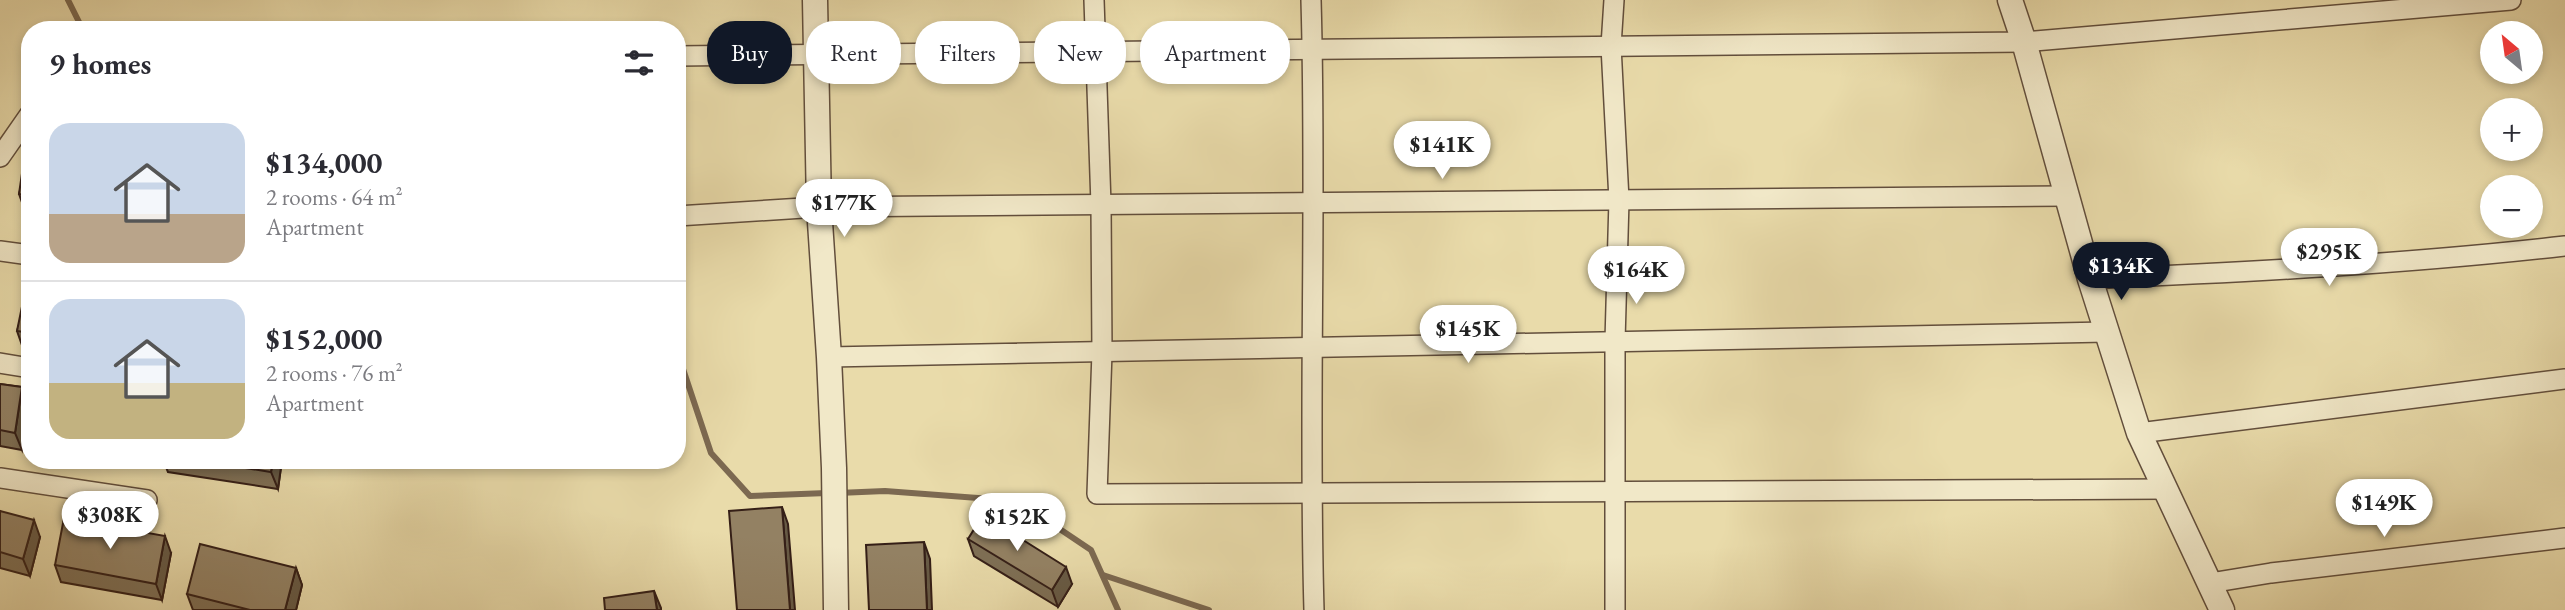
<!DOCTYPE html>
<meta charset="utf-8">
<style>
:root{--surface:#fff;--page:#f2f2f3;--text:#2b2b33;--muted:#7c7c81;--line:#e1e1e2;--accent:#111827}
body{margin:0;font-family:"EB Garamond",serif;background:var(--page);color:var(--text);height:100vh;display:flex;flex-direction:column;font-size:26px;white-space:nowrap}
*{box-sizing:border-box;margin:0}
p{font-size:23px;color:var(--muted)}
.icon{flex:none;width:38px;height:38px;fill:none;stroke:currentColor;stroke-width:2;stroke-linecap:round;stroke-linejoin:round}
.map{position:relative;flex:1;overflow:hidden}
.sheet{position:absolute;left:21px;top:21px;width:665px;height:448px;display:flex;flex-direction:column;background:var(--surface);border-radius:28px;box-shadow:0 4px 10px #0003}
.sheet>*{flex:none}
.guide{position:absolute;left:707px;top:21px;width:665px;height:63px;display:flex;gap:14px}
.needle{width:46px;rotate:331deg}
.tools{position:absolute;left:2480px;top:21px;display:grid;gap:14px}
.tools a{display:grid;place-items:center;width:63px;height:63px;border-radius:50%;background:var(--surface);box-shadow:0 4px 10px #0003;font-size:35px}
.price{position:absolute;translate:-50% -60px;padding:0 16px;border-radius:24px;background:#fff;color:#222;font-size:23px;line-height:46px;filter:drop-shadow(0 2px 4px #0008)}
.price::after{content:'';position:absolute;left:50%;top:42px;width:21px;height:16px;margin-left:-10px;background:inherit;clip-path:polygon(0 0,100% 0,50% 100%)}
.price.on{background:var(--accent);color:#fff}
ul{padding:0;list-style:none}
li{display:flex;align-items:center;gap:21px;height:175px;padding:0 28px}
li+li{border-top:2px solid var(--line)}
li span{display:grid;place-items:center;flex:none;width:196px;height:140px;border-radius:21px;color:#555}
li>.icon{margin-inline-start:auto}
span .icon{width:84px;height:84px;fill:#fffc;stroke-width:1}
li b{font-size:30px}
h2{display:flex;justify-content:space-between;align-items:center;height:84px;padding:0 28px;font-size:30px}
.tag{padding:0 24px;border-radius:28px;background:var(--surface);box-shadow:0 4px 10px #0003;font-size:24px;line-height:63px}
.tag.on{background:var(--accent);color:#fff}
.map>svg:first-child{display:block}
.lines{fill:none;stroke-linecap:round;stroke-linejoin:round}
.stream{stroke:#7c6951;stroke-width:6}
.minor-casing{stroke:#624e3c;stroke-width:22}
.tertiary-casing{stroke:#624e3c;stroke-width:27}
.minor{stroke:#f1e8c8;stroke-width:19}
.tertiary{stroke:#f1e8c8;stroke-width:24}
.wall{fill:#7e6f55;stroke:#351f17;stroke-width:2}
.shaded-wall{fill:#675a45;stroke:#351f17;stroke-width:2}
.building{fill:#938163;stroke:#351f17;stroke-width:2}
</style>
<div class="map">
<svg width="2565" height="610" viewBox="0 0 2565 610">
<rect width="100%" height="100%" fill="#e9dbaa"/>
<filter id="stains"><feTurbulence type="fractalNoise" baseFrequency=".00286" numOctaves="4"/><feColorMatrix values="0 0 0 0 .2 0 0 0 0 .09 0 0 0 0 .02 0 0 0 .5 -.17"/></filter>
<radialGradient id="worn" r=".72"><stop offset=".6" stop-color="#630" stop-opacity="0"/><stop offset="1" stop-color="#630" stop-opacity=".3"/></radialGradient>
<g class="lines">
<g class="stream">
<polyline points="68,0 83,30"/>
<polyline points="677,351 711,453 750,496 827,493"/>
<polyline points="838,493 885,491 1018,501 1091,550 1118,610"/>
<polyline points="1103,575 1209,610"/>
</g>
<defs>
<g id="minor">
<polyline points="1094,0 1101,205 1102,352 1097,494 2166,489"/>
<path d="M1311 0C1317 203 1308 407 1314 610"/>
<polyline points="1614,0 1611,46 1619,200 1615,341 1615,610"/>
<polyline points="677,56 2024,42 2511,0"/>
<polyline points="0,157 30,114"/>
<polyline points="677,216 819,207 2066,196"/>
<polyline points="0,251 30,255"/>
<path d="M2090 279C2249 272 2407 264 2565 246"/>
<polyline points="829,357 2106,332"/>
<polyline points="0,363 30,368"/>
<polyline points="2139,433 2565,379"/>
<polyline points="0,478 147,500"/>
<polyline points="2210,583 2271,573 2565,538"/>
</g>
<g id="tertiary">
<polyline points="815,0 819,207 829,357 834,468 836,610"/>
<polyline points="2010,0 2024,42 2090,279 2139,433 2222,610"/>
</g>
</defs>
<use href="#minor" class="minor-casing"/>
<use href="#tertiary" class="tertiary-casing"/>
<use href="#minor" class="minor"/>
<use href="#tertiary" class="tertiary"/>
</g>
<g class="wall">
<polygon points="30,154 30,212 25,211 19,194"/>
<polygon points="30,287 30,349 23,348 17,331"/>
<polygon points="0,384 22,387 28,404 22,450 0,446"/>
<polygon points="105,460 150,460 149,467"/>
<polygon points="163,460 282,460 278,489 168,472"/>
<polygon points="0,511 40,537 30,576 0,568"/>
<polygon points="968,539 1072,584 1058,607 974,556"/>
<polygon points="171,553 162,600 61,582 55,565"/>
<polygon points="296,568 302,585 296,610 193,610 187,594"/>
</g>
<g class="shaded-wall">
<polygon points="22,387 28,404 22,450 15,433"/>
<polygon points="273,460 282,460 278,489 271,472"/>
<polygon points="782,507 788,524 795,610 790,610"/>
<polygon points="34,520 40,537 30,576 23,559"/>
<polygon points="165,536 171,553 162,600 156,584"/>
<polygon points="924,542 930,559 932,610 927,610"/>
<polygon points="1066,567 1072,584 1058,607 1052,590"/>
<polygon points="296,568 302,585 296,610 285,610"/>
<polygon points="654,591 661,608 661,610 657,610"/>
</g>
<g class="building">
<polygon points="25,153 30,154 30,196 19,194"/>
<polygon points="26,287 30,287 30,333 17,331"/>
<polygon points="0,384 22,387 15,433 0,430"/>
<polygon points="195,460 273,460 271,472"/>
<polygon points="782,507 790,610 737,610 729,511"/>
<polygon points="0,511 34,520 23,559 0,552"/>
<polygon points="983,515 1066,567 1052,590 968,539"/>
<polygon points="64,518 165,536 156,584 55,565"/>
<polygon points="924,542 927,610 869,610 866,545"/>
<polygon points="200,544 296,568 285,610 250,610 187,594"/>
<polygon points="654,591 657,610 605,610 604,598"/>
</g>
<rect width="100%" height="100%" filter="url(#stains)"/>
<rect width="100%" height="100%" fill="url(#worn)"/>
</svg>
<div class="tools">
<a><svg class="needle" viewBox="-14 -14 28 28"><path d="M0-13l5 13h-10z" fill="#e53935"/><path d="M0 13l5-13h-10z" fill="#7c7c81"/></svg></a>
<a>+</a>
<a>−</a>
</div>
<b class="price" style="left:1442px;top:181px">$141K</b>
<b class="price" style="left:844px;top:239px">$177K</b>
<b class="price" style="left:2329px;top:288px">$295K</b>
<b class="price on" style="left:2121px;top:302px">$134K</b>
<b class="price" style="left:1636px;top:306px">$164K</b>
<b class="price" style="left:1468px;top:365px">$145K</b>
<b class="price" style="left:2384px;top:539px">$149K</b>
<b class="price" style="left:110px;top:551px">$308K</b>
<b class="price" style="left:1017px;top:553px">$152K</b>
<div class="guide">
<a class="tag on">Buy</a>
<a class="tag">Rent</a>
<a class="tag">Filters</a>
<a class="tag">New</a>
<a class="tag">Apartment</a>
</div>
<section class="sheet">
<h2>9 homes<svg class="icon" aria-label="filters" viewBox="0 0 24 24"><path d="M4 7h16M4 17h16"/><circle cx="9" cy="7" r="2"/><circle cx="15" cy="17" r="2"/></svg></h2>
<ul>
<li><span style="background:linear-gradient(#c9d6e8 65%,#b9a48a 0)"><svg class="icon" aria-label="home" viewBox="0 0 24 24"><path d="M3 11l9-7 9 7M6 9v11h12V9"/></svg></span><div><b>$134,000</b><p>2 rooms · 64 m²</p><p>Apartment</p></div></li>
<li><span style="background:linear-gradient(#c9d6e8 60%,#c2b280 0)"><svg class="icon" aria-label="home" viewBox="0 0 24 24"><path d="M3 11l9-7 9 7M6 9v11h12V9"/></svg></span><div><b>$152,000</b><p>2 rooms · 76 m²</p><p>Apartment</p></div></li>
</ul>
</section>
</div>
